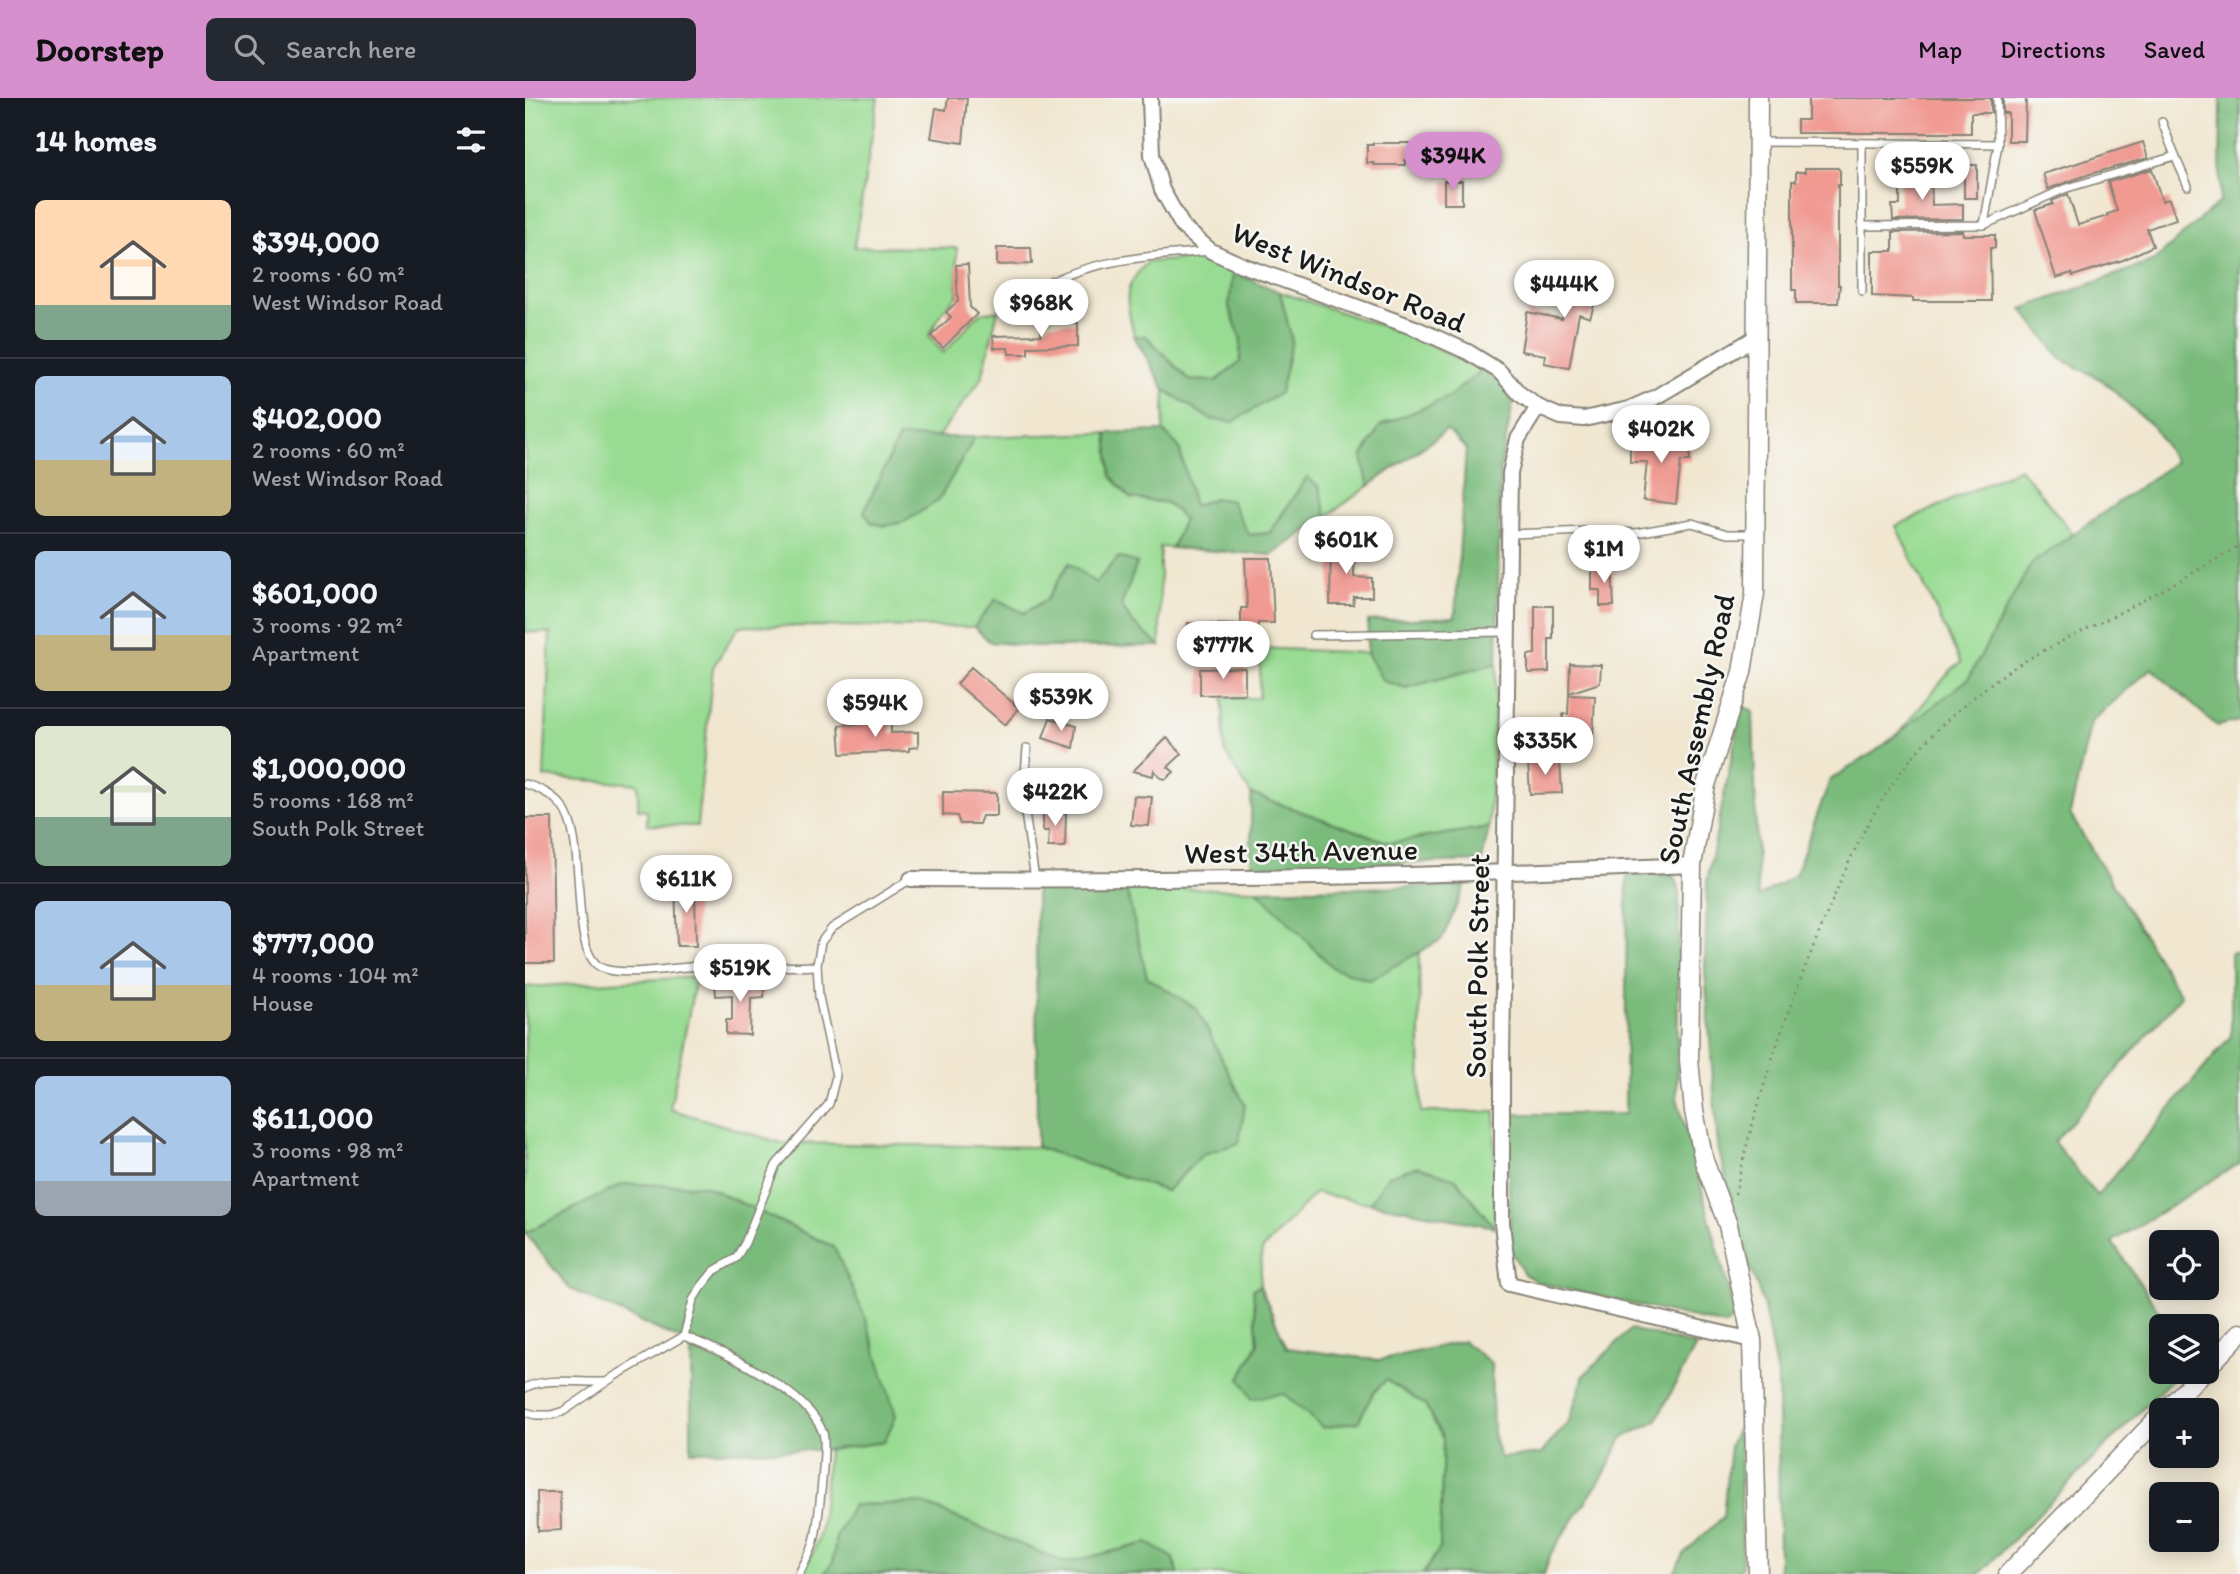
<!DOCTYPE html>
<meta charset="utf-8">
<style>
:root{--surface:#171b24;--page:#242831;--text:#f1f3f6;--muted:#9ea1a6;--line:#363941;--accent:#d690ce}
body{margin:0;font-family:Itim,sans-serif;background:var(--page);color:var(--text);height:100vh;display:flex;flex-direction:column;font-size:26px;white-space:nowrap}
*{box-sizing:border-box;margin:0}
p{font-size:23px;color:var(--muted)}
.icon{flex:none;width:38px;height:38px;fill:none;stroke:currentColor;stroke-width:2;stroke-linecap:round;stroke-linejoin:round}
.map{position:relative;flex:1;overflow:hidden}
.details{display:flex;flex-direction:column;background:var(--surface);width:525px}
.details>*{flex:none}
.buttons{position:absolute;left:1624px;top:1132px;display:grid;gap:14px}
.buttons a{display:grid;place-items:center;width:70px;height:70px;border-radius:10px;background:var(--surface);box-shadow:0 4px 18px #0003;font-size:35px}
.price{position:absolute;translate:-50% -60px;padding:0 16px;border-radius:24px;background:#fff;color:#222;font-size:23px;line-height:46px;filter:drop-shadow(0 2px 4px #0008)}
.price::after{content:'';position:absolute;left:50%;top:42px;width:21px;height:16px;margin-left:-10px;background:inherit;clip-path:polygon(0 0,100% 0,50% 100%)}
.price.active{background:var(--accent);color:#111}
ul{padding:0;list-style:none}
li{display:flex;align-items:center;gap:21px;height:175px;padding:0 35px}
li+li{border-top:2px solid var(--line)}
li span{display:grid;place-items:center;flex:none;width:196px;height:140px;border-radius:10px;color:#555}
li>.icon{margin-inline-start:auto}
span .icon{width:84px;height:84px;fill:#fffc;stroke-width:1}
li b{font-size:30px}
h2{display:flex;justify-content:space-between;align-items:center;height:84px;padding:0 35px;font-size:30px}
header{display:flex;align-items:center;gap:42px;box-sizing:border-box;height:98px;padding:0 35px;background:var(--accent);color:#111}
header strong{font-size:33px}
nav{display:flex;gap:38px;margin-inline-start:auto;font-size:24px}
.search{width:490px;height:63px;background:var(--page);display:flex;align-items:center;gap:18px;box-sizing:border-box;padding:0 24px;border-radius:10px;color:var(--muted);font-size:26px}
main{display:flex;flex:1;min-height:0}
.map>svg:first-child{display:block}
.green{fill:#98db92;stroke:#5a7c57;stroke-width:2}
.forest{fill:#7abb7c;stroke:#4b6c4c;stroke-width:2}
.building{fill:#f09a92}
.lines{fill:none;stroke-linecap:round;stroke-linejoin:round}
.service-casing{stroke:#868276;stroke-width:10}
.minor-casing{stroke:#868276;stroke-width:18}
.tertiary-casing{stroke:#868276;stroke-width:21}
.path{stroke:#868276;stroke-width:2.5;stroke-dasharray:2 5;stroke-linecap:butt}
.service{stroke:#fff;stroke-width:7}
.minor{stroke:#fff;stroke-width:14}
.tertiary{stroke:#fff;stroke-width:18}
.labels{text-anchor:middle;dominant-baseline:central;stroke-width:5;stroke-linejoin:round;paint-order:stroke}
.street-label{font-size:30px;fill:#1c1c1c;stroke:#f6f6f2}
</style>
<header>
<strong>Doorstep</strong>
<div class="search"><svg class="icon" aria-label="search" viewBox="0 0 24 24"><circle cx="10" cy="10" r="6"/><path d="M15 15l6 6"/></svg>Search here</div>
<nav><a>Map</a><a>Directions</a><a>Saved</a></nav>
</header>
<main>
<section class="details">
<h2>14 homes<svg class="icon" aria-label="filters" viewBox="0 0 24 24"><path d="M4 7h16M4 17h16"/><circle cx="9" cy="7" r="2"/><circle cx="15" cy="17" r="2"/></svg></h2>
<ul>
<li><span style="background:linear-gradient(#ffd9b3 75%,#7fa58c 0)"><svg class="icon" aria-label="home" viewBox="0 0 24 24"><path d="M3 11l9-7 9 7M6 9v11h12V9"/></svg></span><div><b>$394,000</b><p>2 rooms · 60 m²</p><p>West Windsor Road</p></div></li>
<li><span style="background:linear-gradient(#a9c7e8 60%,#c2b280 0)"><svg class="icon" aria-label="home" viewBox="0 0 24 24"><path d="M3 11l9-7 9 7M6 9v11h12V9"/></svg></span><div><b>$402,000</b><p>2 rooms · 60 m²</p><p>West Windsor Road</p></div></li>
<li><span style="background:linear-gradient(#a9c7e8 60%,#c2b280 0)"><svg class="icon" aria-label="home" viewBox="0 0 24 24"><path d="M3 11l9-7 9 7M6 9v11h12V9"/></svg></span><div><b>$601,000</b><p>3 rooms · 92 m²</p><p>Apartment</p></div></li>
<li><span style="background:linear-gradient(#dfe7d0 65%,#7fa58c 0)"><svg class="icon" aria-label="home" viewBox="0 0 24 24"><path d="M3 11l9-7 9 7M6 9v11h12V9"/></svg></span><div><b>$1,000,000</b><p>5 rooms · 168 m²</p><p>South Polk Street</p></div></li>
<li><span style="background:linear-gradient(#a9c7e8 60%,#c2b280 0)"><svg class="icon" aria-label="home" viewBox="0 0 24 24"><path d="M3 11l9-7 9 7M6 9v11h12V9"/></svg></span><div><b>$777,000</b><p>4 rooms · 104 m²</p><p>House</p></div></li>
<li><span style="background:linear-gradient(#a9c7e8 75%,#9aa5b1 0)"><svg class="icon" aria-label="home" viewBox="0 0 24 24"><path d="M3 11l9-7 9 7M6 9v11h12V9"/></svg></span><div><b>$611,000</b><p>3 rooms · 98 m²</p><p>Apartment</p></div></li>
</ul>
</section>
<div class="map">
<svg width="1715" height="1476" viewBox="0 0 1715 1476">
<rect width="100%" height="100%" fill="#f6f6f2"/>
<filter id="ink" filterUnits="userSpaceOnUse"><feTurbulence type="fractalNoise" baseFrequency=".0143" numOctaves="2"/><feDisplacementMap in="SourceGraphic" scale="14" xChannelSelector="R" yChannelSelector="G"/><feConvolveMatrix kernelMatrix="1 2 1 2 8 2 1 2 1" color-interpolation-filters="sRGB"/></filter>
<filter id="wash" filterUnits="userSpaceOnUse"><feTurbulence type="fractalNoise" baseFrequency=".00686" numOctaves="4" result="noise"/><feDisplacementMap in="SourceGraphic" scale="28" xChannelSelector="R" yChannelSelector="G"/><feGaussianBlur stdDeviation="1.57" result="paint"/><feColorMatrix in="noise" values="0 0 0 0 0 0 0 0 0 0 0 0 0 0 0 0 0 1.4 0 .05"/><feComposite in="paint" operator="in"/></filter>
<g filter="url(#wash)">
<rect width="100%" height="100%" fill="#f1e7d1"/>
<g class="green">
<polygon points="0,0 353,0 329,149 432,150 432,198 417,214 404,238 418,255 455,215 473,212 457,280 412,340 374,339 339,414 347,425 361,428 413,403 450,339 582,335 586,378 605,400 642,405 659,421 647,450 635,449 635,548 608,525 596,508 612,465 570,485 544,466 522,501 499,515 471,501 449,529 214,528 188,569 172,728 122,727 122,712 113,711 113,686 19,679 25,535 0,534"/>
<path d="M679 160 708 174 704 209 716 241 715 265 691 283 664 282 622 239 609 238C602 202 594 192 623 164Z"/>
<polygon points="755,194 887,238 957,272 924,299 855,328 837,359 844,388 802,418 794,389 782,379 744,435 724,437 690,400 669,408 654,349 638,333 640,292 685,321 767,243"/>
<polygon points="1495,370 1548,436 1506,466 1699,403 1295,731 1426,572 1436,565 1371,428"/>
<polygon points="736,550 842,555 858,583 881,590 972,565 964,729 865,745 726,696 699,653 698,600 734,600"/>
<polygon points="601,789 732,792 808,870 844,882 894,854 896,1014 970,1014 969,1129 931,1081 863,1078 845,1105 790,1095 737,1152 735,1188 728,1191 733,1246 715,1280 833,1324 848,1295 861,1282 900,1307 918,1341 915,1451 898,1476 654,1476 647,1459 622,1445 540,1465 397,1405 311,1439 308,1464 299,1476 278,1476 290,1450 296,1430 303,1352 359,1344 309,1149 180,1088 98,1086 0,1135 0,889 171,879 145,1011 256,1045 512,1049 642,1093 678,1056 714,1045 672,911 622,880"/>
</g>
<g class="forest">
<polygon points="1696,0 1715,0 1715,623 1692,628 1626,570 1566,624 1545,716 1656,898 1529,1044 1572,1098 1706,938 1706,855 1715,854 1715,1065 1587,1144 1644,1228 1636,1228 1636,1274 1654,1274 1454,1476 1254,1476 1253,1283 1238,1205 1223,1163 1193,1050 1180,872 1182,783 1217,608 1228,613 1233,799 1270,777 1305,682 1352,652 1443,581 1506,466 1650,364 1630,331 1577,282 1536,261 1497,211 1629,163 1695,103"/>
<polygon points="708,174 755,194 767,243 755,295 708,324 685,321 640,292 609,238 621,238 664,282 691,283 715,264 716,241 704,209"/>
<polygon points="957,272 975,284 988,305 975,371 972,565 881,590 858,583 842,555 843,523 930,519 941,351 922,332 844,388 837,360 855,328 924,299"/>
<polygon points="638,333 654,349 669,408 690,400 706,403 724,437 745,435 782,379 794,389 802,418 747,457 647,450 659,421 642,405 605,400 586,378 582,335"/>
<polygon points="374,339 450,339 413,403 379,424 361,428 347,425 339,414"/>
<polygon points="594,459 612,465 596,508 608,525 635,548 520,549 465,544 449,529 471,501 499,515 522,501 544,465 570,485"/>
<polygon points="726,696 865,745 964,729 957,763 726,769"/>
<polygon points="1147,776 1154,789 1152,1000 1211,1219 1200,1227 1014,1185 999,1176 986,1153 982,1016 1100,1016 1102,777"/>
<polygon points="511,788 601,789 622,879 672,911 720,1007 714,1045 678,1056 641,1093 512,1049"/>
<polygon points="940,788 917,841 845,882 808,870 732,792"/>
<polygon points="893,1068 931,1081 969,1129 845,1105 863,1078"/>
<polygon points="98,1086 180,1088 309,1149 341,1221 371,1318 359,1344 303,1352 166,1353 166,1247 45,1191 0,1135"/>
<polygon points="735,1188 762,1250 854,1262 938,1243 966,1265 968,1335 975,1360 1016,1356 1044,1323 1059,1277 1106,1231 1171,1248 1131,1323 1097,1340 1080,1375 1026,1455 1019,1476 898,1476 915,1450 918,1341 900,1307 861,1282 848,1295 833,1324 798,1330 758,1295 727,1301 715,1280 733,1246 728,1191"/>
<polygon points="1215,1326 1217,1469 1207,1476 1149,1476 1158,1456 1198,1419 1205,1347"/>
<polygon points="397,1405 540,1465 622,1445 647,1459 654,1476 299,1476 308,1464 311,1439 328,1407"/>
</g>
<g id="blocks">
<g class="building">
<polygon points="423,0 442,0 438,45 406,40 411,10 421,12"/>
<polygon points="1283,0 1466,0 1466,15 1446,15 1446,35 1272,35 1272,22 1283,22"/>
<polygon points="1478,0 1501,0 1500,43 1483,43 1483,15 1478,15"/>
<polygon points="1618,44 1623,60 1565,76 1523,91 1518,76"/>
<polygon points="848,45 885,45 885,62 880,62 880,67 849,67 849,65 842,65 842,47 848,47"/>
<rect x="1439" y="67" width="13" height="33"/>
<polygon points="1280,70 1313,70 1315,73 1315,87 1313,87 1313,187 1315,187 1313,205 1271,205 1271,192 1267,192 1267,83 1271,83 1271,74 1280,74"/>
<polygon points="1627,71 1637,103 1644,101 1651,121 1622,131 1628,148 1598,162 1548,178 1547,175 1531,180 1510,112 1528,106 1527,103 1543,96 1553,127 1583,118 1582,116 1592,113 1583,84"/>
<polygon points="1375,77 1406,77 1407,107 1438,106 1438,121 1368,122 1367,107 1375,107"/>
<rect x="919" y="83" width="18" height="23"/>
<polygon points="1438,133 1438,137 1470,137 1470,150 1465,150 1466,203 1388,203 1388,200 1347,198 1347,153 1368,153 1368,134"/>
<polygon points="472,150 506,150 507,166 472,167"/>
<polygon points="443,166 445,209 452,216 418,250 406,238 426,219 421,214 433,203 431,167"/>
<polygon points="1062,167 1082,174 1078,184 1083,186 1077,203 1071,201 1065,220 1054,216 1044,270 1019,265 1021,257 996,253 1002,214 1037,221 1046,195 1040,192 1046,178 1056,182"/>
<polygon points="524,225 553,225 553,248 503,249 503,256 484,256 483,250 469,250 468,238 516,237 516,230 521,229"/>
<polygon points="1164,338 1165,363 1156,363 1151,406 1118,402 1122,364 1105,364 1105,343 1122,342 1122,339"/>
<polygon points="806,443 830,444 829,479 847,480 847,499 829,499 828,507 805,507"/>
<polygon points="720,460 746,460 749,525 733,525 733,546 662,542 663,525 716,527 716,510 722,510"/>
<polygon points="1067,469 1087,469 1089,508 1075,508 1075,492 1067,492"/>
<polygon points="1010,508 1028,508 1028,541 1024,541 1024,574 1003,575 1003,557 1010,556"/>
<polygon points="1045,566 1076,567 1075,585 1044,595"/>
<polygon points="446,569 494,610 480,627 432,586"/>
<polygon points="720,570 720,596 675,597 675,571"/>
<polygon points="1044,597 1070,598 1068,641 1038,640 1038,616 1043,616"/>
<polygon points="525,620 551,628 548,650 518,640"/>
<polygon points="366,625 366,635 393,634 393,649 384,650 384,653 316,656 314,627"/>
<polygon points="642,640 657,656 643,669 649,674 641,681 636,680 629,672 628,678 608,673"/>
<polygon points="1035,662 1037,695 1005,696 1003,664"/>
<rect x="507" y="685" width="20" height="19"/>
<polygon points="418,694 472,695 472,718 457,718 454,726 435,726 432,718 418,717"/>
<polygon points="609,698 627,699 624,728 606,727"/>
<polygon points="518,714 541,715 540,749 523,749 524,733 518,733"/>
<polygon points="0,720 27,720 29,865 0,865"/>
<polygon points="150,786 170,786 171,848 152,848"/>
<polygon points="239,883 239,899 226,900 225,937 201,936 201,922 207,922 207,897 191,898 190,885"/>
<polygon points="12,1394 35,1394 36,1432 13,1433"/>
</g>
</g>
</g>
<g filter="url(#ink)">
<use href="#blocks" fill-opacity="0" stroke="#868276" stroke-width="2"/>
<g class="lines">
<defs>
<g id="service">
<polyline points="1637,24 1650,58"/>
<polyline points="1234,44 1473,46 1472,0"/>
<polyline points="1337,45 1337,193"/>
<polyline points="1459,127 1473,46"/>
<polyline points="1337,128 1459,127 1539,91 1650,58 1663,88"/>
<path d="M518 224 509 205V193C562 161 625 158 685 153"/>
<polyline points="986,436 1065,433 1111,435 1167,425 1202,436 1230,436"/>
<polyline points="788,537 982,534"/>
<polyline points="502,650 498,702 510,781"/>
<path d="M0 686C12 689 28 697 36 707 65 742 42 849 75 869 94 880 151 869 175 868 214 866 253 870 292 868"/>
<polyline points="159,1238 168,1202 176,1189 189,1173 211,1160 220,1145 251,1067 304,1006 311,978 294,899 292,867 296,844 307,830 386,781"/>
<path d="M0 1290C18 1279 58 1285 80 1284"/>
<path d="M0 1314 11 1317H26L39 1313 90 1278 159 1238C199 1254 283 1293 298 1335 302 1346 293 1433 288 1447 285 1457 278 1466 274 1476"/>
</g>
<g id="minor">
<polyline points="625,0 627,57 637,92 658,129 686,153 717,167 890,230 943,254 974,273 995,296 1013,309 1036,319 1059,321 1104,311 1129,300 1233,238"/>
<polyline points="1013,309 993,341 985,375 977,964 977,1125 984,1186 1227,1242"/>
<path d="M386 781C646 783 906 779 1167 767"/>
</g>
<g id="tertiary">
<polyline points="1682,1270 1715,1235"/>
<polyline points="1641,1312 1678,1274"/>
<polyline points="1233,1476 1227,1242 1203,1127 1179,1063 1169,1013 1164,962 1167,767 1181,687 1217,574 1230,495 1233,0"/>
<polyline points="1483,1476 1636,1317"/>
</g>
</defs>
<use href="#service" class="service-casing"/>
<use href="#minor" class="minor-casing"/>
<use href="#tertiary" class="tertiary-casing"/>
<path class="path" d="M1210 1096C1230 1007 1259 919 1294 835 1320 771 1342 717 1385 662 1407 634 1437 608 1465 586 1502 558 1545 540 1586 519 1630 497 1672 473 1715 447"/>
<use href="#service" class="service"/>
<use href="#minor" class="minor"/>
<use href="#tertiary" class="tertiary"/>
</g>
</g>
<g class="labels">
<g class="street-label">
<text transform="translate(824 179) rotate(22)">West Windsor Road</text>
<text transform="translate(1171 631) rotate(-78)">South Assembly Road</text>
<text transform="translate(776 753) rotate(-1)">West 34th Avenue</text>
<text transform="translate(952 868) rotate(-89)">South Polk Street</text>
</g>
</g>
</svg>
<div class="buttons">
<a><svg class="icon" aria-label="locate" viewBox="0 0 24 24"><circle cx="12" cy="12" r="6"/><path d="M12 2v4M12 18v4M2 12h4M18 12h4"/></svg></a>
<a><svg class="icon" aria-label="layers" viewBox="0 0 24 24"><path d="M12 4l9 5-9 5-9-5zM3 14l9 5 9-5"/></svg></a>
<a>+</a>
<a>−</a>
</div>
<b class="price active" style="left:928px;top:94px">$394K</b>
<b class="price" style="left:1397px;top:104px">$559K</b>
<b class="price" style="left:1039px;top:222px">$444K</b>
<b class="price" style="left:516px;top:241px">$968K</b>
<b class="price" style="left:1136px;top:367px">$402K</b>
<b class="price" style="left:821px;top:478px">$601K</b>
<b class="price" style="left:1079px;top:487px">$1M</b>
<b class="price" style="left:698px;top:583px">$777K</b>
<b class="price" style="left:536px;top:635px">$539K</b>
<b class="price" style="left:350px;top:641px">$594K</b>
<b class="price" style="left:1020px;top:679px">$335K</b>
<b class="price" style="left:530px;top:730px">$422K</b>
<b class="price" style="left:161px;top:817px">$611K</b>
<b class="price" style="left:215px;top:906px">$519K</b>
</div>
</main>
